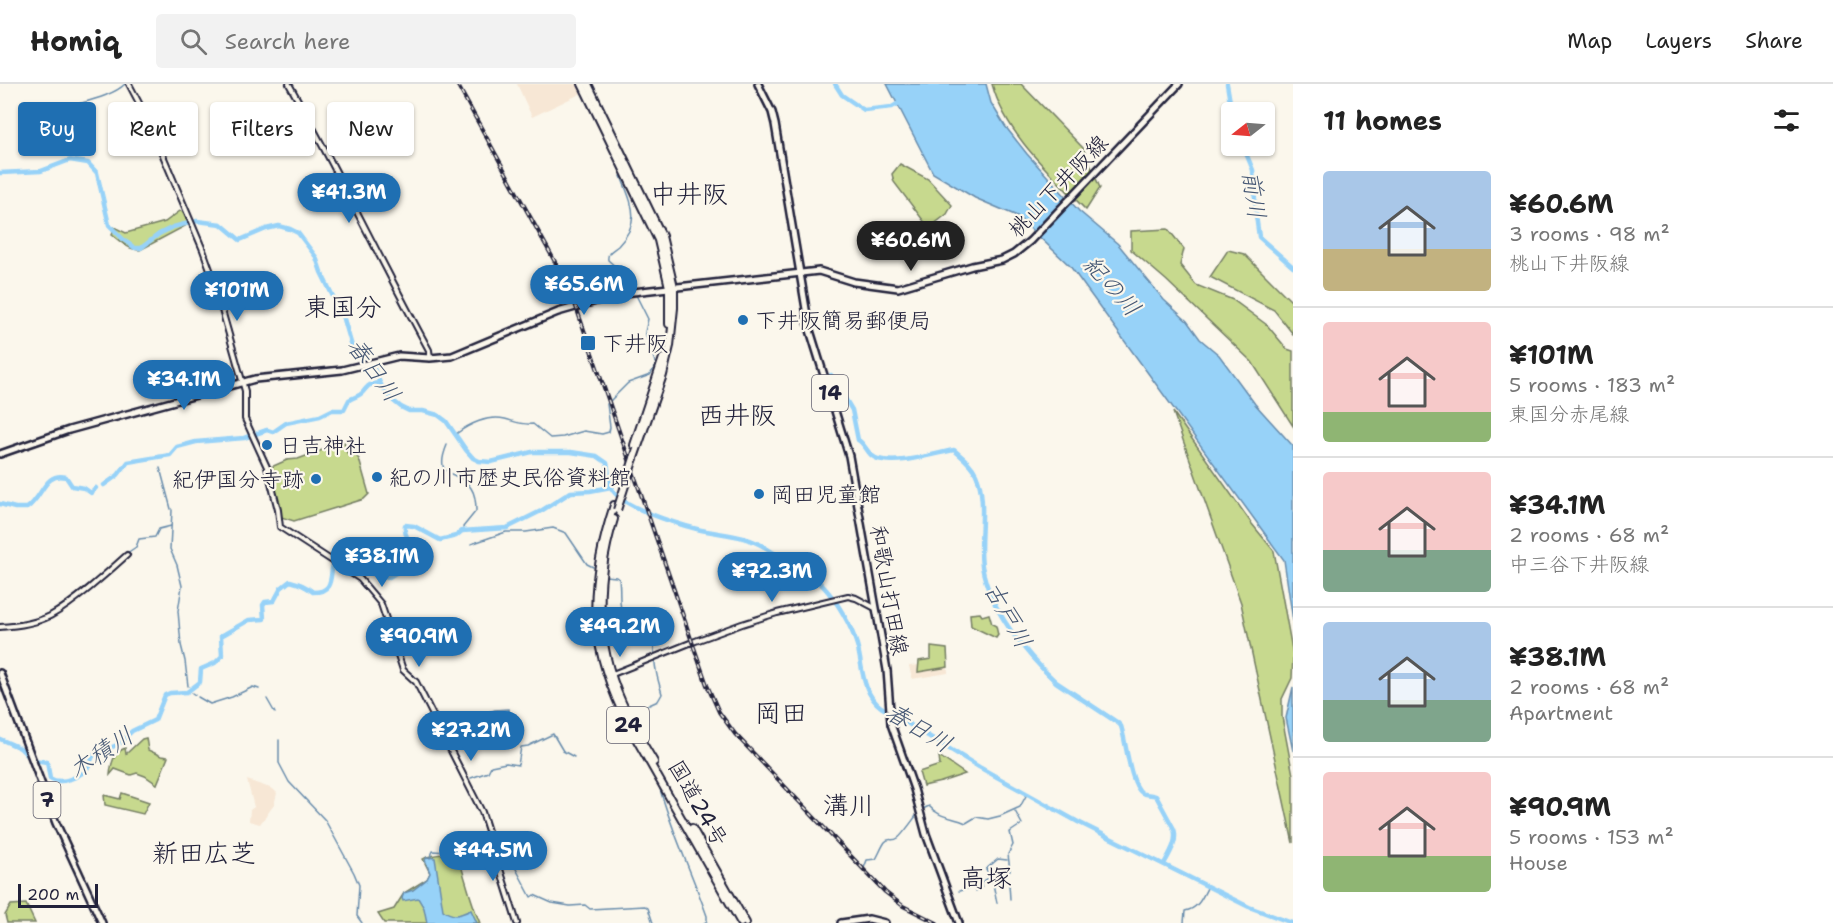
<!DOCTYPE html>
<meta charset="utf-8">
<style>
:root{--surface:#fff;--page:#f2f2f2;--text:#222;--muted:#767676;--line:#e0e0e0;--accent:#1f6fb2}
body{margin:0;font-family:"Shantell Sans","Klee One",sans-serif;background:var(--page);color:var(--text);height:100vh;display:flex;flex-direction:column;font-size:22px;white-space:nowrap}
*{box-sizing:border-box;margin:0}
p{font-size:20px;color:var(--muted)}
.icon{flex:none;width:33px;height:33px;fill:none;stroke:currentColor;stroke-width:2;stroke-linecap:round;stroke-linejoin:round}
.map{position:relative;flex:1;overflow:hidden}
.panel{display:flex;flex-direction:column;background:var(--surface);width:540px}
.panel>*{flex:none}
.hud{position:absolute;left:18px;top:18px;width:570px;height:54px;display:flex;gap:12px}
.needle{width:39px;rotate:253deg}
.controls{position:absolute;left:1221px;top:18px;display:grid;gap:12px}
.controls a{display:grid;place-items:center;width:54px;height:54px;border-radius:6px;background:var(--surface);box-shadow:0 2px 4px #0004;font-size:30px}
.scale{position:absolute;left:18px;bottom:15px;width:80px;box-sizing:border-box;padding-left:6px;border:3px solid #22223b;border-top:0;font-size:16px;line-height:21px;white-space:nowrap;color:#22223b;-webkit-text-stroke:4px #fbf7ec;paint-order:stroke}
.price{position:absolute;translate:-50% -51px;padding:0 14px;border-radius:21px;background:var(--accent);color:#fff;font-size:20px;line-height:39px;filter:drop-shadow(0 2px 3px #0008)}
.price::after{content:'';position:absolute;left:50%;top:36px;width:18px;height:14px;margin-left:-9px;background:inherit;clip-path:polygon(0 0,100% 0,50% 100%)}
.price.active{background:#222;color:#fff}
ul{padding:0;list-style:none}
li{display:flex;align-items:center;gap:18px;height:150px;padding:0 30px}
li+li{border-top:2px solid var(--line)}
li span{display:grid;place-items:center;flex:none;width:168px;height:120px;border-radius:6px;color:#555}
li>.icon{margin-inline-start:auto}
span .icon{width:72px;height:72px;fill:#fffc;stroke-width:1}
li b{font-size:26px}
h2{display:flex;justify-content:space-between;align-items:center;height:72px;padding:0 30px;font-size:26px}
.chip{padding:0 21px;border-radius:6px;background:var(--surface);box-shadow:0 2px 4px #0004;font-size:21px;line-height:54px}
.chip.active{background:var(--accent);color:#fff}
header{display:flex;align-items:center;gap:36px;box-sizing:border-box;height:84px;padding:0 30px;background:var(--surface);border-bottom:2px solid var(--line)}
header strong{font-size:28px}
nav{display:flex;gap:33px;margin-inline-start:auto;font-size:21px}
.search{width:420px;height:54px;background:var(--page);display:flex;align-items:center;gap:15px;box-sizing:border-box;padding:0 21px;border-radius:6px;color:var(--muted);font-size:22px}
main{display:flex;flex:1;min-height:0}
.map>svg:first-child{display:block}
.built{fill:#f7e7d5}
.green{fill:#c7d98e;stroke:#747e64;stroke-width:1.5}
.water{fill:#97d2f8;stroke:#688cac;stroke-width:1.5}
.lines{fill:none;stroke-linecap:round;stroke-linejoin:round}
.stream{stroke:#688cac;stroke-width:1.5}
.river{stroke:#97d2f8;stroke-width:4.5}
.minor-casing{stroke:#22223b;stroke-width:8}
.major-casing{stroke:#22223b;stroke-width:10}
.highway-casing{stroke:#22223b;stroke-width:10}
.minor{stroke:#fbf7ec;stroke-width:4}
.major{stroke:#fbf7ec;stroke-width:5}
.highway{stroke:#fbf7ec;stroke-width:6}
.rail-casing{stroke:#22223b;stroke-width:4}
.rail{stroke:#fbf7ec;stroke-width:1.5;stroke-dasharray:4.5;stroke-linecap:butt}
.highway-bridge-casing{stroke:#22223b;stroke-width:10;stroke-linecap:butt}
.highway-bridge{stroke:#fbf7ec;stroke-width:6}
.poi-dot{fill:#1f6fb2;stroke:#fbf7ec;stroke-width:2}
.labels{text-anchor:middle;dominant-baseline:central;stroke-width:4.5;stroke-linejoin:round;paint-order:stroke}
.shield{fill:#fbf7ec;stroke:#636270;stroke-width:1.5}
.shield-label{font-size:21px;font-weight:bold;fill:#22223b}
.street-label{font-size:22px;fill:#22223b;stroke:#fbf7ec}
.poi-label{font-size:22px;fill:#22223b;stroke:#fbf7ec;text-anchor:start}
.water-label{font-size:24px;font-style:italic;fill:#455774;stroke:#fbf7ec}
.quarter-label{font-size:26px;fill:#22223b;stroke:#fbf7ec}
</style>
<header>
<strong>Homiq</strong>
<div class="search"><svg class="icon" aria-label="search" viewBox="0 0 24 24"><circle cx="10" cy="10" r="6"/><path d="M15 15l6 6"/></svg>Search here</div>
<nav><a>Map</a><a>Layers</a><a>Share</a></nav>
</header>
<main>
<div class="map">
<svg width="1293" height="839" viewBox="0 0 1293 839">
<rect width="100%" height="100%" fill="#fbf7ec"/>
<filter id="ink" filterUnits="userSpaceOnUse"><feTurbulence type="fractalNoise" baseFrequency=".0167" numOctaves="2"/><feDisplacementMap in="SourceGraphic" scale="12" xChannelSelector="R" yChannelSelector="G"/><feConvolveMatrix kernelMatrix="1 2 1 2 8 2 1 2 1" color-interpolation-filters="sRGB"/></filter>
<g filter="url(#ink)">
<g class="built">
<polygon points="517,0 578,0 582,9 532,33"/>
<polygon points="931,563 947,565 948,589 912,595 909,582 919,581 919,577 931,575"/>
<polygon points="247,696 273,705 277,709 274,721 260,740 249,737 250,726 254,723"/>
</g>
<g class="green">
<path d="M992 0H1021L1083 64 1100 104 1086 126C1050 89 1006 51 992 0Z"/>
<polygon points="900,80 928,95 952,121 947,130 929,144 894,98 892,90"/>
<path d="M180 127 184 128 189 140 140 166C129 166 121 158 112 151L114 143 126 149 165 138Z"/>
<polygon points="1168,145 1184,165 1180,181 1196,201 1233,216 1267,241 1287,265 1293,267 1293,342 1252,278 1166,196 1131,166 1131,147"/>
<polygon points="1228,166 1244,170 1293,219 1293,250 1274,226 1210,193"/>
<polygon points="1173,328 1252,440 1274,467 1293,571 1292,594 1282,615 1282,633 1293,691 1293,759 1241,519"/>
<polygon points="344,358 347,369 352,368 359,375 369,410 364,415 294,437 281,433 269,384 287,376 298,375"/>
<polygon points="980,529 982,532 989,530 992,540 996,542 998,551 996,554 971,542 970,530"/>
<polygon points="931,563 947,565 948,583 918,588 919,577 931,575"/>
<path d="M146 654 148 666 161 672 168 673 157 700 145 692 137 689 131 691 115 685 110 691C111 680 113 669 125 664L126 670 142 655Z"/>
<polygon points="939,672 965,690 941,698 923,702 919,688 940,681"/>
<polygon points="122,709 149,718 143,730 105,721 104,711 120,715"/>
<path d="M457 769C465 792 470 816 480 839H384L378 830 394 825 404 809 427 795 430 789 423 775C432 769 445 771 457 769Z"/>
<polygon points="26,820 35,839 7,839 5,831 11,821"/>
</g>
<g class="water">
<polygon points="887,0 986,0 991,19 1005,42 1027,70 1079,127 1118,160 1164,216 1187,237 1200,255 1219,271 1255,320 1293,362 1293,537 1284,476 1070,182 1017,132 975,114 933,89"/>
<polygon points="1293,603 1293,667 1286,634"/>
<polygon points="509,625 510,636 480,641 477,631 495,626"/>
<path d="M427 773 435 774 443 826C454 834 460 831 471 826L477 839H427L424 824 418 814 403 817 402 814 404 809 413 806 427 795 430 789 425 776Z"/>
</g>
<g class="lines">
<g class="stream">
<path d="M33 69C36 64 41 58 43 52 45 47 44 39 47 34 54 21 107 18 125 0"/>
<path d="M621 92C632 121 642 137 618 162 612 167 607 168 608 176L627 193 632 203"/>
<path d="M456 350C469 340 488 331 505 335 516 338 522 341 533 340L550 354 563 353 584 347 602 350 609 348 610 343 607 320 628 299 650 291 656 281 645 248 648 235 636 211"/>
<path d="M447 361C432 398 459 384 471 404 475 410 476 420 476 427L463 443 464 447"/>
<polyline points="160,384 171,425"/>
<polyline points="172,426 170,465 177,481 182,502 178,527 181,561 185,577 188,602"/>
<polyline points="471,460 506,448 526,448 553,444 566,449 587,480 593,483"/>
<polyline points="127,469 136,463 139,455 155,453 159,445 171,442"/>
<path d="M605 492 616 493 619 495C621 509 618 521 623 533L640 529 645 530C657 546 652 568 656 586 657 594 660 602 662 610L658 617 638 626 646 656"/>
<polyline points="192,609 195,611"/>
<polyline points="198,613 210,620 232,613 253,603 259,605"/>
<polyline points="267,615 275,629"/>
<polyline points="279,656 279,679 289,698 325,736 354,789 359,801 357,832 362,839"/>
<polyline points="471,694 488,688 491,682 506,679 518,681 521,663 528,662 553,650 563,667 574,673"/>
<path d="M660 705C672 748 692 789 707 832V837L704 839"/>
<path d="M923 725 929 722C939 734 953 733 966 739L976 733 988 735 1000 732 1020 723 1027 710"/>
<polyline points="430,774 433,767 477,770 506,766 531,813 534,811 552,819 570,822 585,821 590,825 645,822 648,824 653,839"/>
<path d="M864 784 867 776 876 775C879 770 882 762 885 758 889 753 893 758 898 754 902 752 915 733 919 728"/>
<polyline points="959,807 973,803 976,807 982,803 980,799 989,794"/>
<polyline points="1010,815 1009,800 1005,797 1004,789 1010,787 1008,770 1013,761 1010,748 1022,740 1015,727"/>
<polyline points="997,819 992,795 986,785 998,775 1007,776"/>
<path d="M1184 839 1185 827C1198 825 1202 814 1208 802"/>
</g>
<g class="river">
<polyline points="835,0 842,11 864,26 892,23 901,18"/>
<polyline points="1227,0 1232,30"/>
<polyline points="1243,62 1253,86 1256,131 1259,153 1293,183"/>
<path d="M0 89 41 87 70 76 88 79 97 89 109 141 125 157 135 164H141L159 150 173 143 197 137 221 140 240 156 266 145 279 142 290 145 298 149 316 173 321 188 344 235 353 266 373 283 380 299 391 315 401 323 409 327H423L438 331 446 337 466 366 473 374 479 377 491 378 532 368H571L597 372 607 379C609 387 608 397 612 405 621 423 677 440 697 445 721 451 745 450 766 464 781 474 812 489 823 502 837 517 851 541 857 561 863 582 861 608 881 623L979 683 1078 738 1249 823 1292 839"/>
<path d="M831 291 852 326 858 356C866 360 867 372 878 375 898 381 933 370 954 366 962 373 971 379 976 390 988 417 978 454 982 482 989 525 1025 569 1056 598L1118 639 1121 642C1126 657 1130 701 1142 709 1145 711 1151 710 1156 712L1174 745C1178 757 1170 769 1164 780"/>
<path d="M104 401 118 391 128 378 170 371 177 363 196 358 244 354 267 346 273 348 286 339 320 332 332 326H344L349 316C354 313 360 312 363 308 369 300 370 300 380 299"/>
<path d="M0 420 15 424H27C43 413 44 388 66 393L72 402 84 404 91 409 96 404"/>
<polyline points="0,655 20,664 28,672"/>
<path d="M34 676 47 678 50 694C61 702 84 692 90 680 91 677 92 673 94 671L119 660 132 647 155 636 165 611 170 609 187 608 200 598 201 585 215 579 222 572 221 552 249 536 264 535 263 521 265 518 274 517 281 504 290 497C299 499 306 502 313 508 344 508 320 475 345 469L351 476 360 478 370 488 377 492 389 493C406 483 418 477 408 455 405 450 404 447 405 441L414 442 440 456 456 452 462 447 507 444 541 427 571 408 590 407 611 403"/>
</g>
<defs>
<g id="minor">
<polyline points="129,0 148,36 203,166 212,191 245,307 245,335 267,383 278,426 280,443 360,495 381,520 403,586 416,598 482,728 517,839"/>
<path d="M289 0C338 87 381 178 429 266L430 274"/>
<path d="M0 543C17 542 34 540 50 532 74 519 106 490 127 471"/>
<polyline points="610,591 690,559 742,540 777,529 848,512 856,514 875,524"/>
</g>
<g id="major">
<polyline points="758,0 772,28 775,40 809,243 849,372 887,586 891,640 914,705 926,750 959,839"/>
<polyline points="0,370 69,346 255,295 342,286 399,272 430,274 452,272 558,228 624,209 819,187 854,198 898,204 972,182 1002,176 1014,170 1030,157 1179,0"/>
<polyline points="0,589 56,739 102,839"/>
<polyline points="841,839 869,835 885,839"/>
</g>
<g id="highway">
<polyline points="582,0 658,156 669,203 669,240"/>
<polyline points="588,0 662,152 674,203 674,224 670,262 663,291 634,374"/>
<polyline points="634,361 663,274"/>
<path d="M614 421C586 507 588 563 630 644L741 839"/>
<path d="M614 435C593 501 596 569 628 631"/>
<polyline points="638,651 654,678"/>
<polyline points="692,744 746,839"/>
</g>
</defs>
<use href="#minor" class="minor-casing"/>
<use href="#major" class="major-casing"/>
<use href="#highway" class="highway-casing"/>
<use href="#minor" class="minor"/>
<use href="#major" class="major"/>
<use href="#highway" class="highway"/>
<defs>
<polyline id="rail" points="457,0 554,176 574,217 707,601 719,628 735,650 885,808 903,822 937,839"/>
</defs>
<use href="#rail" class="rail-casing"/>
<use href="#rail" class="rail"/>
<defs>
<polyline id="highway-bridge" points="617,426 634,374"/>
</defs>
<use href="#highway-bridge" class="highway-bridge-casing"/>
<use href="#highway-bridge" class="highway-bridge"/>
</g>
</g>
<g class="poi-dot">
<circle cx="743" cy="236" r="6"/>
<rect x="580" y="251" width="16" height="16" rx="3"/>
<circle cx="267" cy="361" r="6"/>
<circle cx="377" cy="393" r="6"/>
<circle cx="316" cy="395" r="6"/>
<circle cx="759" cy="410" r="6"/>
</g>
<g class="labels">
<g class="shield">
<rect x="812" y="291" width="36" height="36" rx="4.5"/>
<rect x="607" y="623" width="42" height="36" rx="4.5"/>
<rect x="33.5" y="698" width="27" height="36" rx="4.5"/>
</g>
<g class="shield-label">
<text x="830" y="309">14</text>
<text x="628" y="641">24</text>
<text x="47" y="716">7</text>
</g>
<g class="street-label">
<text transform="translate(1058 102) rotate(-46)">桃山下井阪線</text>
<text transform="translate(889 506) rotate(80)">和歌山打田線</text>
<text transform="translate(698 719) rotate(60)">国道24号</text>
</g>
<g class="poi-label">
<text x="755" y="236">下井阪簡易郵便局</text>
<text x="602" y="259">下井阪</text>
<text x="279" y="361">日吉神社</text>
<text x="389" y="393">紀の川市歴史民俗資料館</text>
<text x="304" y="395" text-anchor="end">紀伊国分寺跡</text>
<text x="771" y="410">岡田児童館</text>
</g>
<g class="water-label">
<text transform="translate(1254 111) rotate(82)">前川</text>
<text transform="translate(1112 202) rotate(48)">紀の川</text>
<text transform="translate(374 286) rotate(54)">春日川</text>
<text transform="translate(1008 531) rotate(61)">古戸川</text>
<text transform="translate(919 644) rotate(31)">春日川</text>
<text transform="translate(101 669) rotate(-34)">木積川</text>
</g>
<g class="quarter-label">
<text x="689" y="109">中井阪</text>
<text x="343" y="222">東国分</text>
<text x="737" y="330">西井阪</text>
<text x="781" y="628">岡田</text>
<text x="849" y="720">溝川</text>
<text x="204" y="768">新田広芝</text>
<text x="986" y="793">高塚</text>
</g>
</g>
</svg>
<div class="controls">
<a><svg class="needle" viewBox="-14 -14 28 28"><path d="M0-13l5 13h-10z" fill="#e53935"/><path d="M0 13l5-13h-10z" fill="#767676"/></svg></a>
</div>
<div class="scale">200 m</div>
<b class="price" style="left:349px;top:140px">¥41.3M</b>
<b class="price active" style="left:911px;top:188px">¥60.6M</b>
<b class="price" style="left:584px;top:232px">¥65.6M</b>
<b class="price" style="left:237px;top:238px">¥101M</b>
<b class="price" style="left:184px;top:327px">¥34.1M</b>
<b class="price" style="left:382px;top:504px">¥38.1M</b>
<b class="price" style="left:772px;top:519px">¥72.3M</b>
<b class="price" style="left:620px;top:574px">¥49.2M</b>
<b class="price" style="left:419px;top:584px">¥90.9M</b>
<b class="price" style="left:471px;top:678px">¥27.2M</b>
<b class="price" style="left:493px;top:798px">¥44.5M</b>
<div class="hud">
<a class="chip active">Buy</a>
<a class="chip">Rent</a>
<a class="chip">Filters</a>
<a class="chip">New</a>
</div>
</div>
<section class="panel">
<h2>11 homes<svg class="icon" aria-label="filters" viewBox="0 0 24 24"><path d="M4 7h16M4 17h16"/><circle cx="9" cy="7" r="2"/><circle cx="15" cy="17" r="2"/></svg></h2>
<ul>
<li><span style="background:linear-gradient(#a9c7e8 65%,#c2b280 0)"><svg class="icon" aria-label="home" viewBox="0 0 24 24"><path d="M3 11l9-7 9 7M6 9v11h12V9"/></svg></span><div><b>¥60.6M</b><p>3 rooms · 98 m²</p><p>桃山下井阪線</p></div></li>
<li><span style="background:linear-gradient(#f6c9c9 75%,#8fb573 0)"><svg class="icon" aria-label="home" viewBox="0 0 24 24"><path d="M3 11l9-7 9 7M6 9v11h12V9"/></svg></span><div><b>¥101M</b><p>5 rooms · 183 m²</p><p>東国分赤尾線</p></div></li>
<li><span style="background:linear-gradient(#f6c9c9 65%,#7fa58c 0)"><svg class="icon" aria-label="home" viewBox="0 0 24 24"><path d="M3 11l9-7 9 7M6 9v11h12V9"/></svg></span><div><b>¥34.1M</b><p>2 rooms · 68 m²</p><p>中三谷下井阪線</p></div></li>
<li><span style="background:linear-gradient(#a9c7e8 65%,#7fa58c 0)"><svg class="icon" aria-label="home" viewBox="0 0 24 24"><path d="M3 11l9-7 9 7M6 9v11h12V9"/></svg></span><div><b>¥38.1M</b><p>2 rooms · 68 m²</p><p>Apartment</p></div></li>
<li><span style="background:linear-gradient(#f6c9c9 70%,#8fb573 0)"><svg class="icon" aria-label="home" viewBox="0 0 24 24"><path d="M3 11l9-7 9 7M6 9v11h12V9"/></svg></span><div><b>¥90.9M</b><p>5 rooms · 153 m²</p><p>House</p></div></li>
</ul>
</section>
</main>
